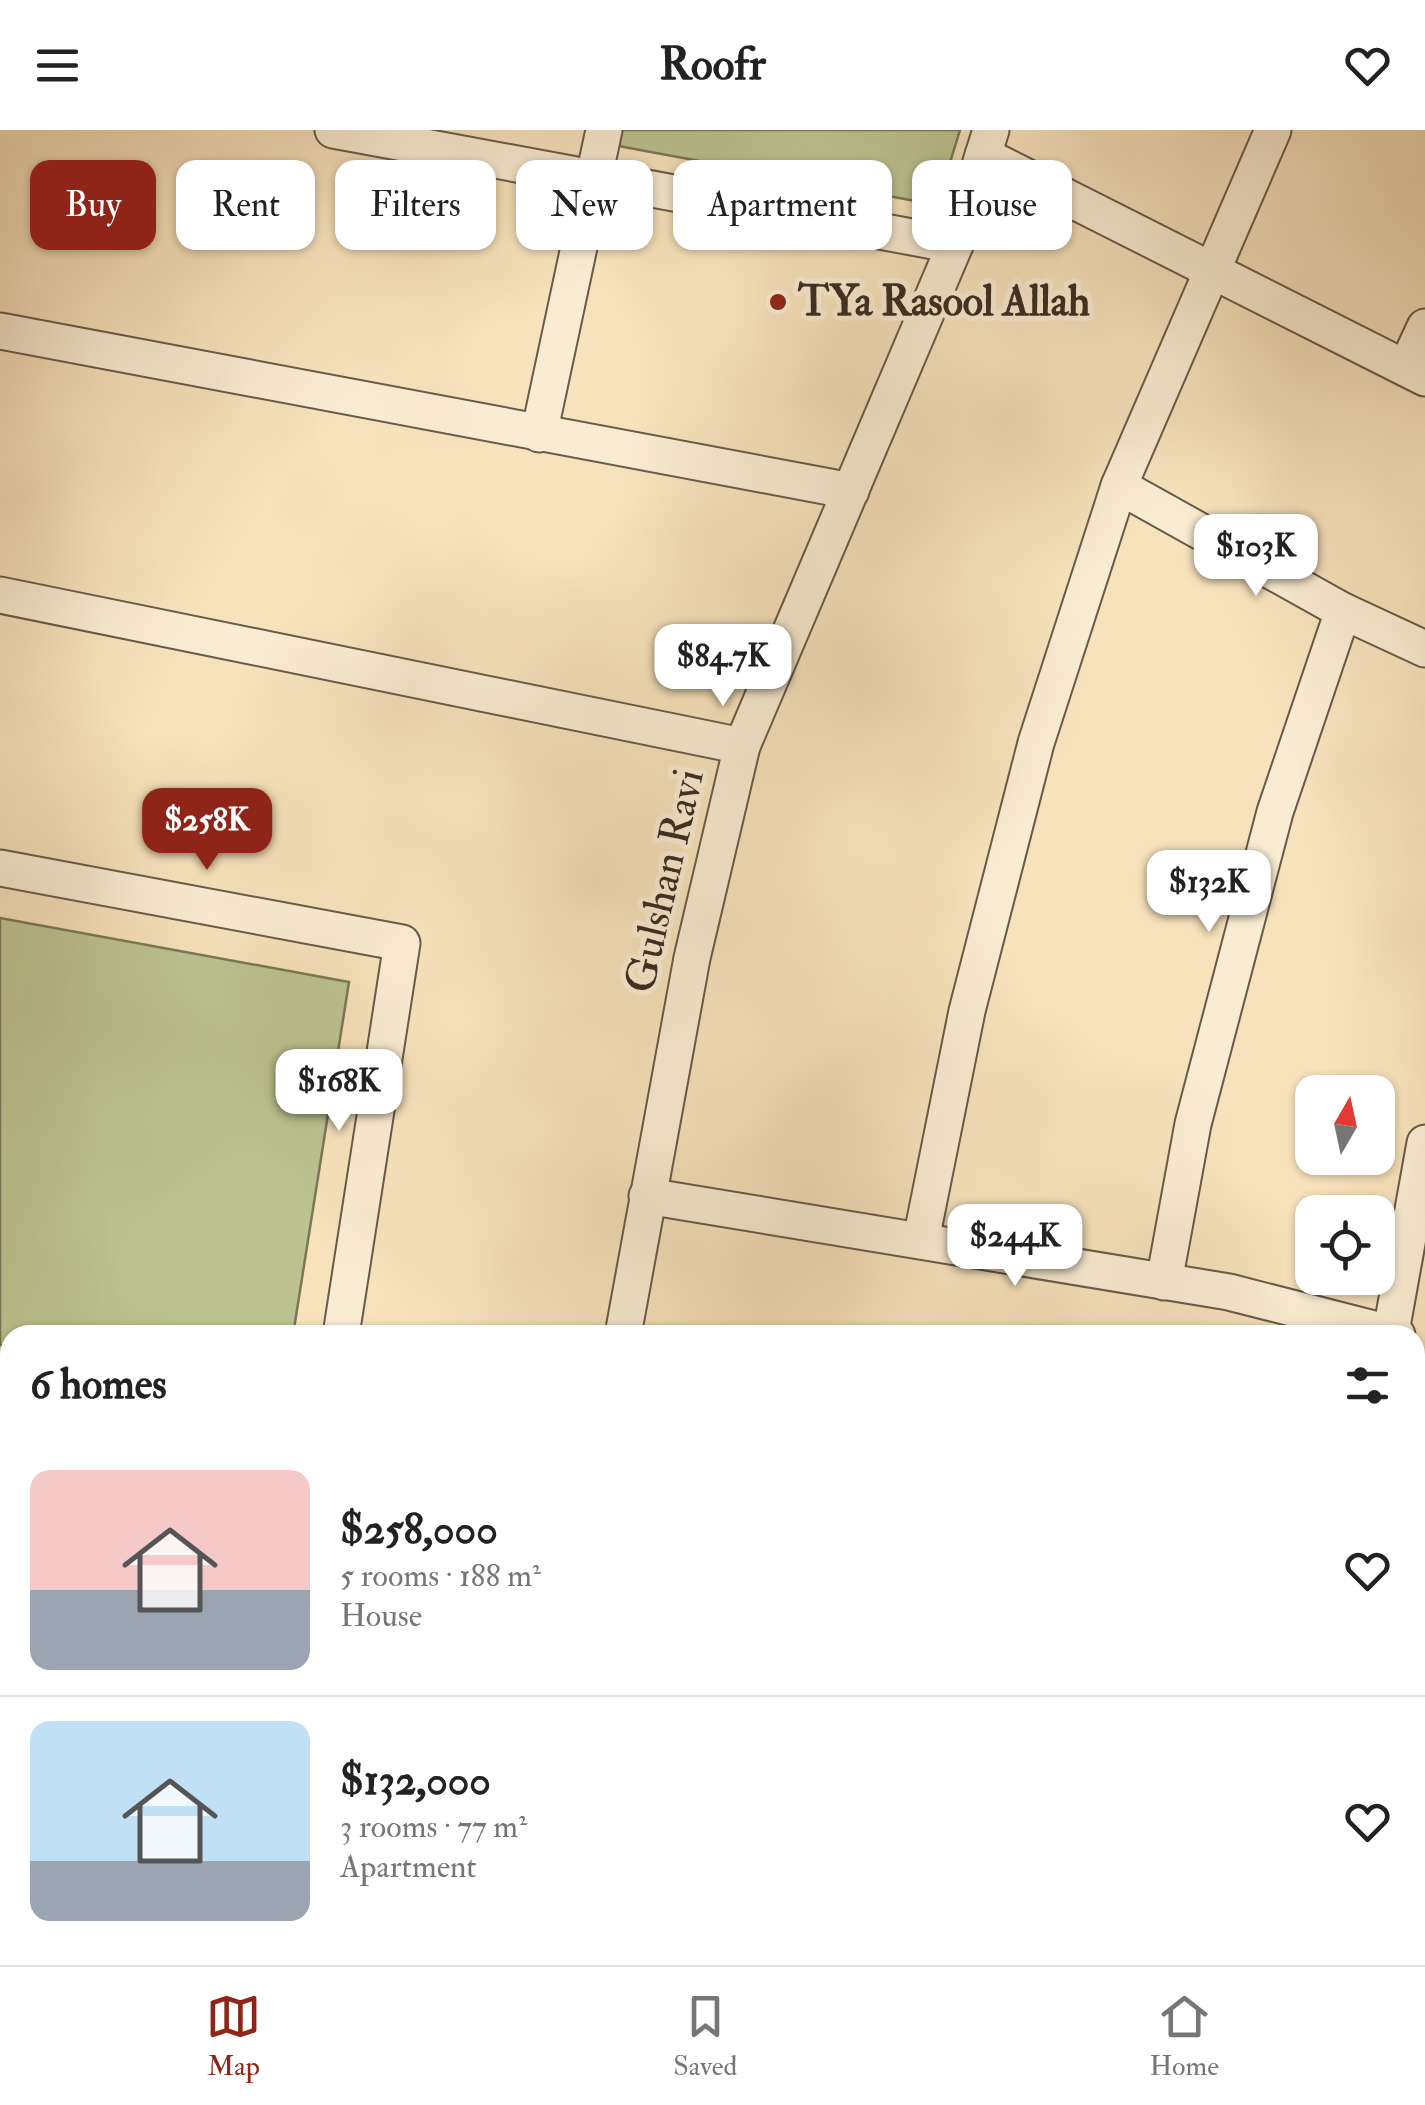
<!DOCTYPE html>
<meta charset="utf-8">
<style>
:root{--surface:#fff;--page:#f2f2f2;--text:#222;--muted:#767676;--line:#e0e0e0;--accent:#8f2418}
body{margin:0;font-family:"IM FELL Double Pica",serif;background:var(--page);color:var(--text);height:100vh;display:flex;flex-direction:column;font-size:38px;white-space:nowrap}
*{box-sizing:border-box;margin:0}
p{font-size:32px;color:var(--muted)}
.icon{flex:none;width:55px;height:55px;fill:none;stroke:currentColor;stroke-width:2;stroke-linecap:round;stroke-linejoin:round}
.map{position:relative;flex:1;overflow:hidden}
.side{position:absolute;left:0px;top:1195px;width:1425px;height:640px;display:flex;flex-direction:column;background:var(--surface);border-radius:30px 30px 0 0;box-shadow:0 2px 8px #0004}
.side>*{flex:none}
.top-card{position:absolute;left:30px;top:30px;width:1365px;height:90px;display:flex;gap:20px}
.needle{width:65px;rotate:9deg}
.tools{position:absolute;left:1295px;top:945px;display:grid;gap:20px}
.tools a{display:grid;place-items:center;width:100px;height:100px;border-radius:20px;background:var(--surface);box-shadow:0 2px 8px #0004;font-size:50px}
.price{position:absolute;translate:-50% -85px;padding:0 22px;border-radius:20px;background:#fff;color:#222;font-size:32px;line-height:65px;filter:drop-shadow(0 2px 5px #0008)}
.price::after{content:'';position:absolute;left:50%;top:60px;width:30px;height:22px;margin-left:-15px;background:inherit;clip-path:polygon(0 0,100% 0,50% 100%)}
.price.selected{background:var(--accent);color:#fff}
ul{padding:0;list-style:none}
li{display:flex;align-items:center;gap:30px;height:250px;padding:0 30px}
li+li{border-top:2px solid var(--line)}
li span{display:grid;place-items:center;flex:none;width:280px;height:200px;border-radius:20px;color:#555}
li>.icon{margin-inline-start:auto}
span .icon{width:120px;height:120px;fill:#fffc;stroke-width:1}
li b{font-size:42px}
h2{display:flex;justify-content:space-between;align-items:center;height:120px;padding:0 30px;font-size:42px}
.chip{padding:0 35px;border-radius:20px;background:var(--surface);box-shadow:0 2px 8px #0004;font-size:35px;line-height:90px}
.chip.selected{background:var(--accent);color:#fff}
header{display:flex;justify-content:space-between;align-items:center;height:130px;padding:0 30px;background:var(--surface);font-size:45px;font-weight:800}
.tab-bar{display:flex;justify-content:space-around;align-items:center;height:140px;border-top:2px solid var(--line);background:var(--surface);font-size:28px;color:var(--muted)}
.tab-bar a{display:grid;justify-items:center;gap:5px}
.tab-bar .selected{color:var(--accent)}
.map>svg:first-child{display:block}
.green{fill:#bcc391;stroke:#7a7859;stroke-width:2.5}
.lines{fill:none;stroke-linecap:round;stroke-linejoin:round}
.minor-casing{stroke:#685a48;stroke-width:39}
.major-casing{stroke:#392c21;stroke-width:46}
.minor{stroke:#faecd3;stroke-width:35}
.major{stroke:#ecc17e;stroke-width:42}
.poi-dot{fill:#8f2418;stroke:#faecd3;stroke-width:4}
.labels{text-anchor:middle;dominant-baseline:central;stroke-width:10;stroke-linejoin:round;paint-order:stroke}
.poi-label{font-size:42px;font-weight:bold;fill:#392c21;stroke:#faecd3;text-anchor:start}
.street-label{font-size:42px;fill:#392c21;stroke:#faecd3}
</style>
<header><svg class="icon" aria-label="menu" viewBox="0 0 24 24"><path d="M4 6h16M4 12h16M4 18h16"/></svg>Roofr<svg class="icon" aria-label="heart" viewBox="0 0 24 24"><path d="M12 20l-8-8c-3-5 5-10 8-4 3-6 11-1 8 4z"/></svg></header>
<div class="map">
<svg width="1425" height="1835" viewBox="0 0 1425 1835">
<rect width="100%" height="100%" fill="#f7e2bc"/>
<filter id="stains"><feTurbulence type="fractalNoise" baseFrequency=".002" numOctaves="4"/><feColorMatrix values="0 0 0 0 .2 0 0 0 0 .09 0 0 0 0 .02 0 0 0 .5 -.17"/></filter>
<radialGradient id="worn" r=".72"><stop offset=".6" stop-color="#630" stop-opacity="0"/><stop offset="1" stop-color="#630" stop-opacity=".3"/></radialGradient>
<g class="green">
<polygon points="616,0 960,0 937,75 613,15"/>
<polygon points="0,788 349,852 293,1205 10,1205 10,1217 0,1215"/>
<polygon points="265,1825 594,1825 592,1835 263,1835"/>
</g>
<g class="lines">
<defs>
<g id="minor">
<polyline points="333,0 955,115"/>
<polyline points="983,25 1425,248"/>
<polyline points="0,201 851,361"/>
<polyline points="1406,238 1425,197"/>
<polyline points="539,304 604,0"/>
<polyline points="1119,356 1343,481 1425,519"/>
<polyline points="0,465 742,616"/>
<polyline points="0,738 402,813 341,1205"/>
<polyline points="647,1066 1229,1162 1397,1205"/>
<polyline points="921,1110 967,881 1036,613 1119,356 1273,0"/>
<polyline points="1164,1152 1193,994 1275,682 1343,481"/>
<polyline points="1391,1202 1425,1013"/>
<polyline points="623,1205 692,828 742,616 955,115 991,0"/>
<polyline points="0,1648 10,1649"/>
<polyline points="978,1825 1033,1835"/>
<polyline points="29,1835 30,1825"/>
<polyline points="242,1835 243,1825"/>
<polyline points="615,1835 616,1825"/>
<polyline points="822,1835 824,1825"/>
<polyline points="1249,1835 1251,1825"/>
</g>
<g id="major">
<polyline points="0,1266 10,1268"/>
<polyline points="0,1366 10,1367"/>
<polyline points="1415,1525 1425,1527"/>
<polyline points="1415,1619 1425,1620"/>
</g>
</defs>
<use href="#minor" class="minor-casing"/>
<use href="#major" class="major-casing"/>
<use href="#minor" class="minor"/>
<use href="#major" class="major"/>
</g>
<circle class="poi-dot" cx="778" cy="172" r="10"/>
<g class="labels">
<g class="poi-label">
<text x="798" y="172">TYa Rasool Allah</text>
</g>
<g class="street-label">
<text transform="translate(665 751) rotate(-77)">Gulshan Ravi</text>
</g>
</g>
<rect width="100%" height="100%" filter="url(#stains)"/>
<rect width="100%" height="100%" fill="url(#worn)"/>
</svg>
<div class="tools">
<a><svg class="needle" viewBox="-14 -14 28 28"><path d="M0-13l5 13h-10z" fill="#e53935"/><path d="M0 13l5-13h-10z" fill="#767676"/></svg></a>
<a><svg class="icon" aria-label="locate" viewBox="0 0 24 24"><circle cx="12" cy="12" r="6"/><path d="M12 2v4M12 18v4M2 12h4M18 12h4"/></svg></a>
</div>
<b class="price" style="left:1256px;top:469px">$103K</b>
<b class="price" style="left:723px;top:579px">$84.7K</b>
<b class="price selected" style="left:207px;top:743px">$258K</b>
<b class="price" style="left:1209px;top:805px">$132K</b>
<b class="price" style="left:339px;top:1004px">$168K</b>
<b class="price" style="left:1015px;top:1159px">$244K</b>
<div class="top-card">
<a class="chip selected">Buy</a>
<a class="chip">Rent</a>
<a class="chip">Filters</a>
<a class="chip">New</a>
<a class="chip">Apartment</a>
<a class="chip">House</a>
</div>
<section class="side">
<h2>6 homes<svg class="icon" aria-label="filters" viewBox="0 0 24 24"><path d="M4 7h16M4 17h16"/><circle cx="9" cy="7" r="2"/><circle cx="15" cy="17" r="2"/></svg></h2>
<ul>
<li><span style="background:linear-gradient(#f6c9c9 60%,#9aa5b1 0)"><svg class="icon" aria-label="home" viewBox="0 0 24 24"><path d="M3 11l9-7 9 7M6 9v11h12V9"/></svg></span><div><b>$258,000</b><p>5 rooms · 188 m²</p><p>House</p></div><svg class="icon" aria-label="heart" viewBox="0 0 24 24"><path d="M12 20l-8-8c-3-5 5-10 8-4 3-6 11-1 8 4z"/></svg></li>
<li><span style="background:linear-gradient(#bfe0f5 70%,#9aa5b1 0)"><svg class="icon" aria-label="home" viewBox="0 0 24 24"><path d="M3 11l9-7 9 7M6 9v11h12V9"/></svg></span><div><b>$132,000</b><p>3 rooms · 77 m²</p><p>Apartment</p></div><svg class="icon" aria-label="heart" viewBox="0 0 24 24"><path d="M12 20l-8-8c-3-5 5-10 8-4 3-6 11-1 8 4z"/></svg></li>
</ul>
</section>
</div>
<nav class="tab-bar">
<a class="selected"><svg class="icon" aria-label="map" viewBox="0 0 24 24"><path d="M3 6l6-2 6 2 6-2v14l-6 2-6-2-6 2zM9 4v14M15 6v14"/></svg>Map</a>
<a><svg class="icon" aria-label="saved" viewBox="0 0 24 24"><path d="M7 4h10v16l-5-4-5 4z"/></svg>Saved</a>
<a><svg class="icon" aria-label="home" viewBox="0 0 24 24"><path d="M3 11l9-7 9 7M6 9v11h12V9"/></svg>Home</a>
</nav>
